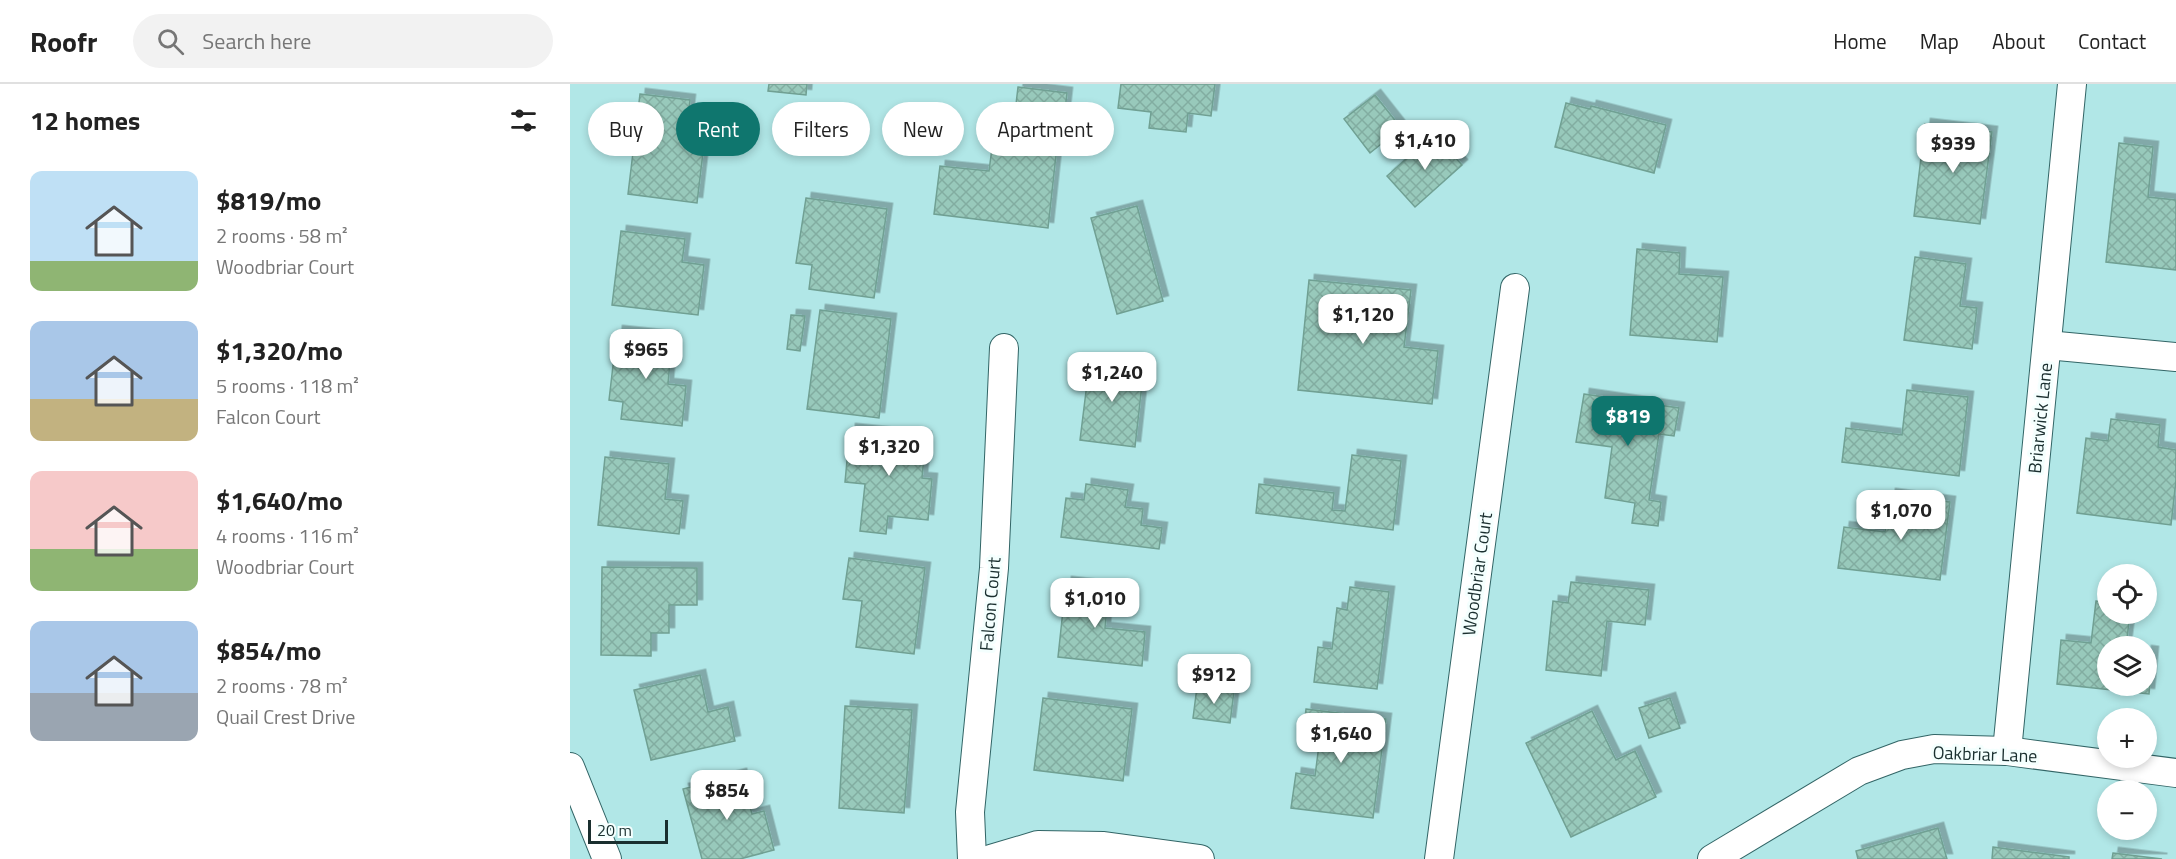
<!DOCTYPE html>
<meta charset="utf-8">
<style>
:root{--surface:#fff;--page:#f2f2f2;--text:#222;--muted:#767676;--line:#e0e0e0;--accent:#0f766e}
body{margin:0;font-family:"Titillium Web",sans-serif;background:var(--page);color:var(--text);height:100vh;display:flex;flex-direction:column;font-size:22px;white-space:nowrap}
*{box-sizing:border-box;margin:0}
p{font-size:20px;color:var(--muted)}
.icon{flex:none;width:33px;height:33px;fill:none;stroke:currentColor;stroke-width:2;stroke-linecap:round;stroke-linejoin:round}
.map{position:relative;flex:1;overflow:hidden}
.details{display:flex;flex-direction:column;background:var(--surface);width:570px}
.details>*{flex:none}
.banner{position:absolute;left:18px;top:18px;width:570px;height:54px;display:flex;gap:12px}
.controls{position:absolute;left:1527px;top:480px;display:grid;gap:12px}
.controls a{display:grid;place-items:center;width:60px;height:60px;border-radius:50%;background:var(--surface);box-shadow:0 3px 9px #0003;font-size:30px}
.scale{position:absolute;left:18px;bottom:15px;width:80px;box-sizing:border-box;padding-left:6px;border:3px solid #1a2f2f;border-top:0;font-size:16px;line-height:21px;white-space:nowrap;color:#1a2f2f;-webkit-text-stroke:4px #f4fffe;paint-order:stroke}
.price{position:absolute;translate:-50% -51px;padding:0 14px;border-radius:12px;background:#fff;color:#222;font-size:20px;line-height:39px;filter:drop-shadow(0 2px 3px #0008)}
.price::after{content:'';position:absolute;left:50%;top:36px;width:18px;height:14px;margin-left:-9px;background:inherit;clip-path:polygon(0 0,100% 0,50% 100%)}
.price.selected{background:var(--accent);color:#fff}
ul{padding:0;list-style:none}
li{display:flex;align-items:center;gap:18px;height:150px;padding:0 30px}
li span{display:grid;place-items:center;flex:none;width:168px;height:120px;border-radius:12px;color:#555}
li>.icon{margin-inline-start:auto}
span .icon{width:72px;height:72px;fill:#fffc;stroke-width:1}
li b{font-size:26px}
h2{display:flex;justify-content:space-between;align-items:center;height:72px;padding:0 30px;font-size:26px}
.chip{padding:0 21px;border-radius:27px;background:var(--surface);box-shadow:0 3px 9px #0003;font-size:21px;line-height:54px}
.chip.selected{background:var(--accent);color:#fff}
header{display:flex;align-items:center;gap:36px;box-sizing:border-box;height:84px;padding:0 30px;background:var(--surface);border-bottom:2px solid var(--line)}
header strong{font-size:28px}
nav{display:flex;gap:33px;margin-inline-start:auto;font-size:21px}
.search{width:420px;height:54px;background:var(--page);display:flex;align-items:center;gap:15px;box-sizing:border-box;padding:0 21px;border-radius:33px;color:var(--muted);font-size:22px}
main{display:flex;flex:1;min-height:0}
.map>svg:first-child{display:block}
.building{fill:url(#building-cross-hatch);stroke:#70a093;stroke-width:1.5;filter:url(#shadow)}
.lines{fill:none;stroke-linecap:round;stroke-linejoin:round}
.minor-casing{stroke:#326566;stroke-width:30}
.minor{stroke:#fff;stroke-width:28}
.labels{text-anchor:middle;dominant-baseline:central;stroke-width:6;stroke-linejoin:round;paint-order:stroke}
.street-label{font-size:18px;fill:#1a2f2f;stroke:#f4fffe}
</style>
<header>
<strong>Roofr</strong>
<div class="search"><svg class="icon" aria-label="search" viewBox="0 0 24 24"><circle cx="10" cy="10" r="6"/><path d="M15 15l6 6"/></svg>Search here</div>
<nav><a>Home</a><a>Map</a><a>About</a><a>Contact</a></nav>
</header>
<main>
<section class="details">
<h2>12 homes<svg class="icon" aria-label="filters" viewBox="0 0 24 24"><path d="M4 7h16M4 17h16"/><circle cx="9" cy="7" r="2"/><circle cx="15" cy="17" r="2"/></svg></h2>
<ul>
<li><span style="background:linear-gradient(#bfe0f5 75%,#8fb573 0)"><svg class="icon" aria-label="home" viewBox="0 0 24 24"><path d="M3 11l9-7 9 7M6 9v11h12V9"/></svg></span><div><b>$819/mo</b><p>2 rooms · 58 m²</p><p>Woodbriar Court</p></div></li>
<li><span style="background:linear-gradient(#a9c7e8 65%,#c2b280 0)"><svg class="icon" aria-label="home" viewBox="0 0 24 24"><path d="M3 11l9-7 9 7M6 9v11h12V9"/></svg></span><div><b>$1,320/mo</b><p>5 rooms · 118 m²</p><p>Falcon Court</p></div></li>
<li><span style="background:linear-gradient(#f6c9c9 65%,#8fb573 0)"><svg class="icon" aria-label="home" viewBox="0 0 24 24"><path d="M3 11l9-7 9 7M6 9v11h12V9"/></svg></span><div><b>$1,640/mo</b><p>4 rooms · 116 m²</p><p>Woodbriar Court</p></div></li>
<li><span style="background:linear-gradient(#a9c7e8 60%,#9aa5b1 0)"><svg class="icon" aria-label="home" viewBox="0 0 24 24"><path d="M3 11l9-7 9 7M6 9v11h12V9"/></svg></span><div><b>$854/mo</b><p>2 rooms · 78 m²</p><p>Quail Crest Drive</p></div></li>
</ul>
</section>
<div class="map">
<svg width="1606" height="775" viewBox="0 0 1606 775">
<defs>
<pattern id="building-cross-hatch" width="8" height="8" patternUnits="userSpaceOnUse" patternTransform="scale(1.5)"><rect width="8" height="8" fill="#98c9bb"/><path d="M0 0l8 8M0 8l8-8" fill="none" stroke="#82ada1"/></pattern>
<filter id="shadow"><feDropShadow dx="5.5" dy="-5.5" stdDeviation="0" flood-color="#0004"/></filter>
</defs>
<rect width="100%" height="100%" fill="#b1e7e7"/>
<g class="building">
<polygon points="199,0 237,0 236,11 198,7"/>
<polygon points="551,0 645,0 641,32 618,29 616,48 579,44 581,28 548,24"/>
<polygon points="448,3 497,9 492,52 443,46"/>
<polygon points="70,10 120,16 117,41 136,43 127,119 58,110"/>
<polygon points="805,11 831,44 800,69 774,35"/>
<polygon points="996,19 1020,25 1021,22 1096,41 1084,89 985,63"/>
<polygon points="1355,40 1422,48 1410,140 1344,132"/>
<polygon points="864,50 892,81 845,123 817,92"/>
<polygon points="1549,59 1583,63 1578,113 1606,116 1606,186 1536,178"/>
<polygon points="422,64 486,71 478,144 364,130 370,82 419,87"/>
<polygon points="236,114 317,125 304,214 239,205 242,181 226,179"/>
<polygon points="567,122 593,217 547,230 521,134"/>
<polygon points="51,147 115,155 112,178 134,181 128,231 42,221"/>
<polygon points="1067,165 1110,169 1109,190 1153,193 1147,258 1060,251"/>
<polygon points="1345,173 1396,180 1390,222 1407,224 1402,265 1334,256"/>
<polygon points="739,196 841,206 834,263 868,267 862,320 728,306"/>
<polygon points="250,226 321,235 309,334 237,325"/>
<polygon points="221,231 235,232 230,267 217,265"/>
<polygon points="47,247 102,253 98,300 116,302 112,342 51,335 53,318 39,316"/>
<polygon points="520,275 574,282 565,363 510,356"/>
<polygon points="1337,306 1398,313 1389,392 1272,378 1276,344 1332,351"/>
<polygon points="1014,310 1109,324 1104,352 1089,350 1079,416 1091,418 1088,442 1062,439 1065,419 1035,414 1042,363 1006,358"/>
<polygon points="1541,335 1590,341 1588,363 1606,366 1606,396 1601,441 1507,429 1516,354 1538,357"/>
<polygon points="280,345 356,353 352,394 362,395 358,436 318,432 316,450 290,447 295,400 275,398"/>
<polygon points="782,371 831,377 823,446 686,429 689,400 764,409 762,426 775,427"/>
<polygon points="35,373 99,380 95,415 113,417 109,450 28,441"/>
<polygon points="516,400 558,406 555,423 573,425 571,441 592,444 589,465 491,453 496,414 514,416"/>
<polygon points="1320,410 1380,418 1370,496 1268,484 1274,443 1315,448"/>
<polygon points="279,474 355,484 344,570 286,563 292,517 273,515"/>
<polygon points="32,483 127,484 127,521 99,521 99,549 81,549 81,572 31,571"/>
<polygon points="496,498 539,503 535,544 575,548 572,582 488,573"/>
<polygon points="1001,498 1079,506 1075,541 1037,537 1031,592 976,586 983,517 998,519"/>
<polygon points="780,503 819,508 807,605 744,598 748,563 762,565 767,524 777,526"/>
<polygon points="1526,517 1538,518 1538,530 1560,530 1556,562 1538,562 1538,602 1576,602 1576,567 1583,568 1579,610 1487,600 1491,556 1521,559"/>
<polygon points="130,591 138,628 158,623 165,657 81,676 64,606"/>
<polygon points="627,603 664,607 660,639 623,634"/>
<polygon points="473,614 562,625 553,697 464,686"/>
<polygon points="1100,614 1110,644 1079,654 1069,624"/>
<polygon points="275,622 342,626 334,729 269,724"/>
<polygon points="736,625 816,635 803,734 721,724 726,689 745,692 749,661 732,659"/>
<polygon points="1022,627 1046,676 1065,667 1086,713 1001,753 956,659"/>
<polygon points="171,690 182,730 194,727 204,766 170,775 132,775 113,705"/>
<polygon points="1368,744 1377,775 1288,775 1286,767"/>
<polygon points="1423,763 1499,773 1499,775 1422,775"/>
<polygon points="1543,769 1592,775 1542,775"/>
</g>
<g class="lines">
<defs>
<g id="minor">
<polyline points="1477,261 1606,273"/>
<polyline points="1437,667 1502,0"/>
<polyline points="0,683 37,775"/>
<polyline points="402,775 400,728 424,484 434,264"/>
<polyline points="421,775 468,761 534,762 630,775"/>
<polyline points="869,775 945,204"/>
<polyline points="1142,775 1289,687 1332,671 1364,665 1437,667 1606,689"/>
</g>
</defs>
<use href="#minor" class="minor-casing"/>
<use href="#minor" class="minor"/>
</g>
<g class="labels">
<g class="street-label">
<text transform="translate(1470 334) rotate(-84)">Briarwick Lane</text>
<text transform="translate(907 490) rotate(-82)">Woodbriar Court</text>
<text transform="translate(420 520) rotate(-85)">Falcon Court</text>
<text transform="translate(1415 670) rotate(2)">Oakbriar Lane</text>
</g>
</g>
</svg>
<div class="controls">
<a><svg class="icon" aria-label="locate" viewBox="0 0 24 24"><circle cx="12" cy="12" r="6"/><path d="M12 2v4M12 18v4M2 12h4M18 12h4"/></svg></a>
<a><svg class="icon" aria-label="layers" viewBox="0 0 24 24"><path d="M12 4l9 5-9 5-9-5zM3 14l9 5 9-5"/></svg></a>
<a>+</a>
<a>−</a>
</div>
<div class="scale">20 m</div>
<b class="price" style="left:855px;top:87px">$1,410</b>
<b class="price" style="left:1383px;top:90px">$939</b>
<b class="price" style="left:793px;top:261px">$1,120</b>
<b class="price" style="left:76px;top:296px">$965</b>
<b class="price" style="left:542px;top:319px">$1,240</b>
<b class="price selected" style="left:1058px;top:363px">$819</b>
<b class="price" style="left:319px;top:393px">$1,320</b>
<b class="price" style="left:1331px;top:457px">$1,070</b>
<b class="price" style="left:525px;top:545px">$1,010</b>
<b class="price" style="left:644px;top:621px">$912</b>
<b class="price" style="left:771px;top:680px">$1,640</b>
<b class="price" style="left:157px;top:737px">$854</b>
<div class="banner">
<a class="chip">Buy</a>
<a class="chip selected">Rent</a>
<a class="chip">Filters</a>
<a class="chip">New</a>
<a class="chip">Apartment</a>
</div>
</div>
</main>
